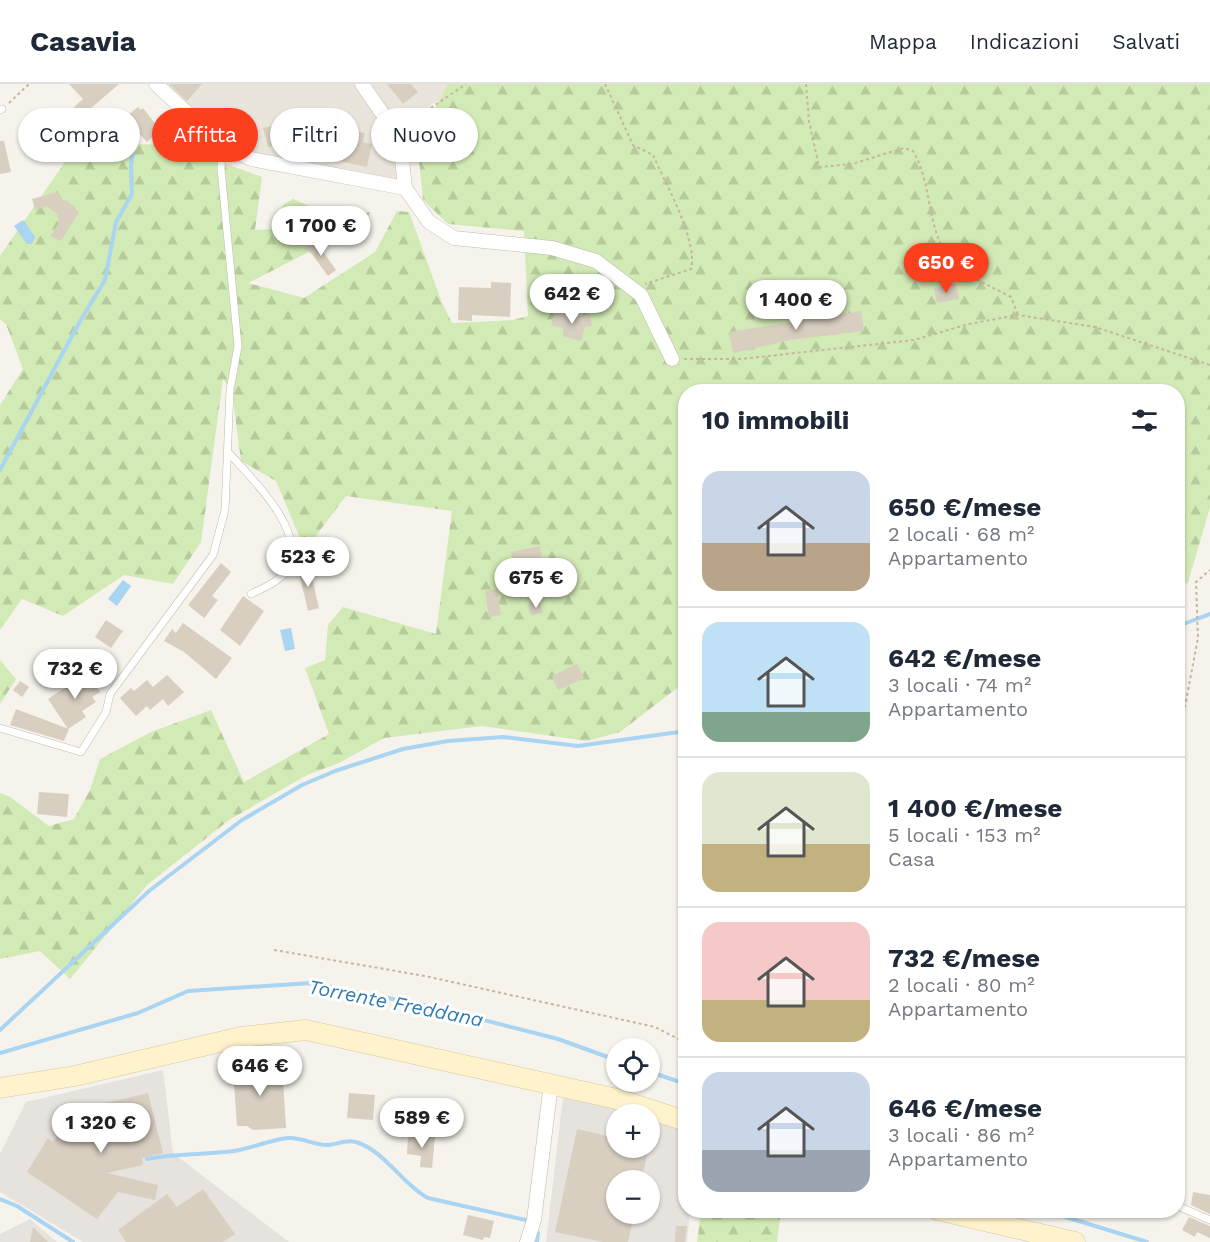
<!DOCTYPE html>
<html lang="it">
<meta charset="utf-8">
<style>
:root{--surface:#fff;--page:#f6f6f7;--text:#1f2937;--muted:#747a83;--line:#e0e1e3;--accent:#fc3f1d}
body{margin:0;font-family:"Work Sans",sans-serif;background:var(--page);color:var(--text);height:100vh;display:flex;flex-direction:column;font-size:22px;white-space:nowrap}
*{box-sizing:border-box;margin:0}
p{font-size:20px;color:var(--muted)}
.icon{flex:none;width:33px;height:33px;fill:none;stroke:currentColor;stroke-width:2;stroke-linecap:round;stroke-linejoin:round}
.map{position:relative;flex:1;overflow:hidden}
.drawer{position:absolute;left:678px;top:300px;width:507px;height:834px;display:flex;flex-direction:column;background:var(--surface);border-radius:24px;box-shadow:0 2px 4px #0004}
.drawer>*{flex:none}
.top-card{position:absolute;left:18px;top:24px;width:570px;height:54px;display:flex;gap:12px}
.tools{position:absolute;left:606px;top:954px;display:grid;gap:12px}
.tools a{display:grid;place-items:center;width:54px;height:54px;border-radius:50%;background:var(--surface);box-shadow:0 2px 4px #0004;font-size:30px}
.price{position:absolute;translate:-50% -51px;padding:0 14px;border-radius:21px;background:#fff;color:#222;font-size:20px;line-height:39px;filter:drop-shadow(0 2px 3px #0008)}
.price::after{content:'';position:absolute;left:50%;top:36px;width:18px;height:14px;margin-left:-9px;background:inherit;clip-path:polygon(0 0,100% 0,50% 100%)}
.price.current{background:var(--accent);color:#fff}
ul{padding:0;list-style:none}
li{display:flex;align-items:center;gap:18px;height:150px;padding:0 24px}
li+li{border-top:2px solid var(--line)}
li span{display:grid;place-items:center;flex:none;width:168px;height:120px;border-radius:18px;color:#555}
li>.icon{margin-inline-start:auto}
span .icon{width:72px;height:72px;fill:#fffc;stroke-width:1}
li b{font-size:26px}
h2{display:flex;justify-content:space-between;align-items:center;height:72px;padding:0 24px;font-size:26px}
.tag{padding:0 21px;border-radius:27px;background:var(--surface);box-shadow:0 2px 4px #0004;font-size:21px;line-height:54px}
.tag.current{background:var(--accent);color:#fff}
header{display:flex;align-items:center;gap:36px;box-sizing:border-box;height:84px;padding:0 30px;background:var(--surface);border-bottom:2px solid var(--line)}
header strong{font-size:28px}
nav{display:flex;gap:33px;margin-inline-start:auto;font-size:21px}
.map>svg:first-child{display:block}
.residential{fill:#eae5da}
.industrial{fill:#e6e2dd;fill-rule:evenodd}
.forest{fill:url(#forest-firs)}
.water{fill:#a9d4f2}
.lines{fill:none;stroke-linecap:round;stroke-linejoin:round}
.stream{stroke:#a9d4f2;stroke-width:4}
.building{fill:#d8cfc1}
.service-casing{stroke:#c2bbae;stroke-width:8}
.minor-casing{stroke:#c2bbae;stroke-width:15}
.secondary-casing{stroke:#d6c79b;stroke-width:21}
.path{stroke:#c4b79f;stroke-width:2;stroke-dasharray:3 3;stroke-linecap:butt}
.service{stroke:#fff;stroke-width:7}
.minor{stroke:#fff;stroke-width:14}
.secondary{stroke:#fff3cd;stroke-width:20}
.labels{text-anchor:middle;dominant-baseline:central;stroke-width:6;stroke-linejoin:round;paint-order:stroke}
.water-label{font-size:20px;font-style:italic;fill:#2e7ab2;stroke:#fff}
</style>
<header>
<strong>Casavia</strong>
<nav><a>Mappa</a><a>Indicazioni</a><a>Salvati</a></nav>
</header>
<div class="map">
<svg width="1210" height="1158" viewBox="0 0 1210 1158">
<defs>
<pattern id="forest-firs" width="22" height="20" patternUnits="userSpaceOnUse" patternTransform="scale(1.5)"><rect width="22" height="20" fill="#d2eab5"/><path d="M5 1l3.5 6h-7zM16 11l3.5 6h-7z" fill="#b6ca9c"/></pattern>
</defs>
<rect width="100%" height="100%" fill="#f6f3ec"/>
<polygon class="residential" points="162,0 454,0 456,4 408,38 403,100 251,68 197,35"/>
<g class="industrial">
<polygon points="163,986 173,1069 289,1158 83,1158 0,1108 0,1070 26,1018"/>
<path d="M563 1013 640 1030H616V1064H650V1033L685 1041 686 1126 690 1127 687 1158H546ZM616 1096H650V1130H616Z"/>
<polygon points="30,1135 57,1158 0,1158 0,1150"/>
</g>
<g class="forest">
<polygon points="448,0 1210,0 1210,423 1188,499 1178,502 1178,308 686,308 685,598 620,648 587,657 482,642 384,654 339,679 307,691 229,736 147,801 70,895 40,867 0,875 0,709 10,713 49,742 74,735 90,706 100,675 151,648 211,626 244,698 329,650 305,584 325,576 328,541 343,523 436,550 452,427 346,412 305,466 276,397 241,377 232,308 223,295 201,458 173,500 124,491 63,532 22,515 0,546 0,321 23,285 6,240 0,235 0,172 65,78 90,61 171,60 262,93 255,146 279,145 283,121 293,115 309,122 308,143 370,128 366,139 248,199 304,214 375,168 397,127 409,128 442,219 452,239 513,236 528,232 524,147 448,140 423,116 417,56"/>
<polygon points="0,576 16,595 0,620"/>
<polygon points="701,1127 781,1127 777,1158 697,1158"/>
</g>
<g class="water">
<polygon points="23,136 35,153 32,160 27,160 14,142"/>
<polygon points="123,496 131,502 117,522 108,515"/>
<polygon points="291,544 295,565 285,567 280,546"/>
</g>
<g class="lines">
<g class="stream">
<polyline points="0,386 79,239 105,196 116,138 132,110 131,83 134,55"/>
<polyline points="1178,542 1210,530"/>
<polyline points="0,946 149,807 242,736 302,701 335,687 403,665 448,657 503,653 578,662 686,647"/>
<polyline points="0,969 138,929 188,907 311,899 429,922 558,955 616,976"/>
<polyline points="650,988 686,1000"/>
<path d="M147 1075C176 1069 205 1071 234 1067 253 1064 269 1056 288 1054 303 1053 315 1062 329 1061 338 1060 346 1055 356 1058 385 1067 402 1100 428 1114L530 1137"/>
<polyline points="0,1115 17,1122 73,1158"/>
<polyline points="1043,1126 1147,1158"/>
<polyline points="537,1158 538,1149"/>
</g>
</g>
<g class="building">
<polygon points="69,0 119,0 82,32 74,23 83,15"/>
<polygon points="169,0 202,0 187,17"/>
<polygon points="387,0 411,0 418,8 403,20"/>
<polygon points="138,23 141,26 143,24 160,46 147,58 128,38 131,36 127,32"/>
<polygon points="289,38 294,57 268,63 263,44"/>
<polygon points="354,47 365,49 363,58 372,60 367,83 317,72 322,50 352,56"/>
<polygon points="0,57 4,57 11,88 0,90"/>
<polygon points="58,108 63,117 66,116 79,128 61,157 50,152 59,139 57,130 47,122 35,126 32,115"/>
<polygon points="319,154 320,163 336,186 328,192 312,170 304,164"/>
<polygon points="491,198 511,199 510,233 472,231 472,237 458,236 459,203 491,204"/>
<polygon points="956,200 959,215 937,219 934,204"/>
<polygon points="861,227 864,247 790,256 733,269 729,248"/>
<polygon points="554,229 573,233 590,230 592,242 585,243 581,257 563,252 563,244 551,241"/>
<polygon points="540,462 542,474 514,480 511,468"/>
<polygon points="221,479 231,488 212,512 218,516 204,534 188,521"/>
<polygon points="309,481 319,524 308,527 298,484"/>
<polygon points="497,505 501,531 489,533 485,507"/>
<polygon points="243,512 264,527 240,562 220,546"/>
<polygon points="540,518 543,529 531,531 528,521"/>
<polygon points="106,536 123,547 111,564 95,553"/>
<polygon points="183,539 232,574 216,595 184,568 164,557 172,545 176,549"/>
<polygon points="577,580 584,594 558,606 552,592"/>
<polygon points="87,589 100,608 92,613 96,618 82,627 86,633 68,645 48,615"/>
<polygon points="167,591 184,608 168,622 163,615 150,626 147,622 136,632 120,614 131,604 134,607 147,596 153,603"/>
<polygon points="20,597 29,603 22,613 13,606"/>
<polygon points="16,625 69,645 64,657 10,641"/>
<polygon points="39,708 69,710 67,733 37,730"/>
<polygon points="282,981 286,1044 253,1046 247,1042 237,1042 233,984"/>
<polygon points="148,1009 163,1069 142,1074 143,1081 107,1089 158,1101 155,1116 118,1108 97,1135 27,1088 48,1054 53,1058 63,1043 77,1039 73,1027"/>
<polygon points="349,1009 375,1011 373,1036 347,1034"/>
<polygon points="577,1045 616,1054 616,1064 649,1064 641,1096 616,1096 616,1130 634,1130 628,1158 604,1158 555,1148"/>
<polygon points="408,1051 435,1053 432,1084 420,1083 421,1072 407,1070"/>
<polygon points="203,1105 235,1150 223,1158 126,1158 118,1146 167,1110 177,1123"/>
<polygon points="1193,1108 1210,1111 1210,1130 1191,1121"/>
<polygon points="468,1131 494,1137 490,1154 484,1153 483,1156 463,1151"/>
<polygon points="1189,1133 1210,1142 1210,1154 1197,1148 1195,1153 1182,1146"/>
<polygon points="676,1142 687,1142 685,1158 675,1158"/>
<polygon points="33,1143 48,1158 30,1158"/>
</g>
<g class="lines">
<defs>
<g id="service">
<polyline points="0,26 2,25"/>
<path d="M228 368C251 394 305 444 289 483 283 496 263 504 251 510"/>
<polyline points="0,644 81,668 106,628 110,610 213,471 225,426 230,306 238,262 221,85 222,61"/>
<polyline points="1178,1122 1210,1136"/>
</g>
<g id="minor">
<polyline points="156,0 222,61 251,75 405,104 429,138 454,154 552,164 596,177 641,211 672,275"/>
<polyline points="362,0 400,55 405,104"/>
<polyline points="527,1158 534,1136 551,1000"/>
</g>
<g id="secondary">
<polyline points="0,1004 75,992 241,953 306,946 617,1015 686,1037"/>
<polyline points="938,1126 1075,1158"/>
</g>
</defs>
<use href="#service" class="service-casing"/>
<use href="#minor" class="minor-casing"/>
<use href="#secondary" class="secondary-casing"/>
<g class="path">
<path d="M605 0 633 61 653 71C665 99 698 156 691 185L645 200"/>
<path d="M806 0 809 37 819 83 852 80 904 64 913 67C934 101 925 152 955 180 971 195 991 202 1011 213L1018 231"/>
<polyline points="9,19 29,0"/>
<polyline points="406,41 466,0"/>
<polyline points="684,275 741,275 914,256 969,240 1018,231 1095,243 1210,281"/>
<polyline points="1178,659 1198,554 1196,498 1210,486"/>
<polyline points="274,866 425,892 655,943 686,959"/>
</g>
<use href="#service" class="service"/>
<use href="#minor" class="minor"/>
<use href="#secondary" class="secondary"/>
</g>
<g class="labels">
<g class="water-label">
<text transform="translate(396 919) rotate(11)">Torrente Freddana</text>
</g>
</g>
</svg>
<div class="tools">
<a><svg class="icon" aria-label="locate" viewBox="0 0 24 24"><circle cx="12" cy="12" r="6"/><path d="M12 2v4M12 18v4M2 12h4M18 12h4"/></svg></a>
<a>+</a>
<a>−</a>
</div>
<b class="price" style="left:321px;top:173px">1 700 €</b>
<b class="price current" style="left:946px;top:210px">650 €</b>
<b class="price" style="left:572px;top:241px">642 €</b>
<b class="price" style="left:796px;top:247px">1 400 €</b>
<b class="price" style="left:308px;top:504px">523 €</b>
<b class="price" style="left:536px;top:525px">675 €</b>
<b class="price" style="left:75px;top:616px">732 €</b>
<b class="price" style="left:260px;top:1013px">646 €</b>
<b class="price" style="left:422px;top:1065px">589 €</b>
<b class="price" style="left:101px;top:1070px">1 320 €</b>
<div class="top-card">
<a class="tag">Compra</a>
<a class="tag current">Affitta</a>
<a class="tag">Filtri</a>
<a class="tag">Nuovo</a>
</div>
<section class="drawer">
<h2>10 immobili<svg class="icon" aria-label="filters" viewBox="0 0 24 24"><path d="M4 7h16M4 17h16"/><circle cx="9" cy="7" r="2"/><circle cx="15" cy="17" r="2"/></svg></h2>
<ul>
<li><span style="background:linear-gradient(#c9d6e8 60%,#b9a48a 0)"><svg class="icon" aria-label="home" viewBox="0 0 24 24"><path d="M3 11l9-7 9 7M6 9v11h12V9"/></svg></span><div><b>650 €/mese</b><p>2 locali · 68 m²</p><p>Appartamento</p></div></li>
<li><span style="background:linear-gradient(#bfe0f5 75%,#7fa58c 0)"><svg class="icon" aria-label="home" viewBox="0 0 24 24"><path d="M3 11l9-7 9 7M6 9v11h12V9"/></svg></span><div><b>642 €/mese</b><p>3 locali · 74 m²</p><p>Appartamento</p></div></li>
<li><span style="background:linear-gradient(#dfe7d0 60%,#c2b280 0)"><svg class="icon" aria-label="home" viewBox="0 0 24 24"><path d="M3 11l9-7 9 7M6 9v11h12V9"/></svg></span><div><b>1 400 €/mese</b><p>5 locali · 153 m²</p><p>Casa</p></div></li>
<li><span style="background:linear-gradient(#f6c9c9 65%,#c2b280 0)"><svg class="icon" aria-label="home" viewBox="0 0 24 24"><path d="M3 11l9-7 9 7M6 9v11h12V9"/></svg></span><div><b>732 €/mese</b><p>2 locali · 80 m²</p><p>Appartamento</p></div></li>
<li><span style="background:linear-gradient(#c9d6e8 65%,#9aa5b1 0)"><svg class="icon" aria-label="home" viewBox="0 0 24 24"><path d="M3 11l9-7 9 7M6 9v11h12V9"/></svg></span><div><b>646 €/mese</b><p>3 locali · 86 m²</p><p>Appartamento</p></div></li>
</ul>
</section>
</div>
